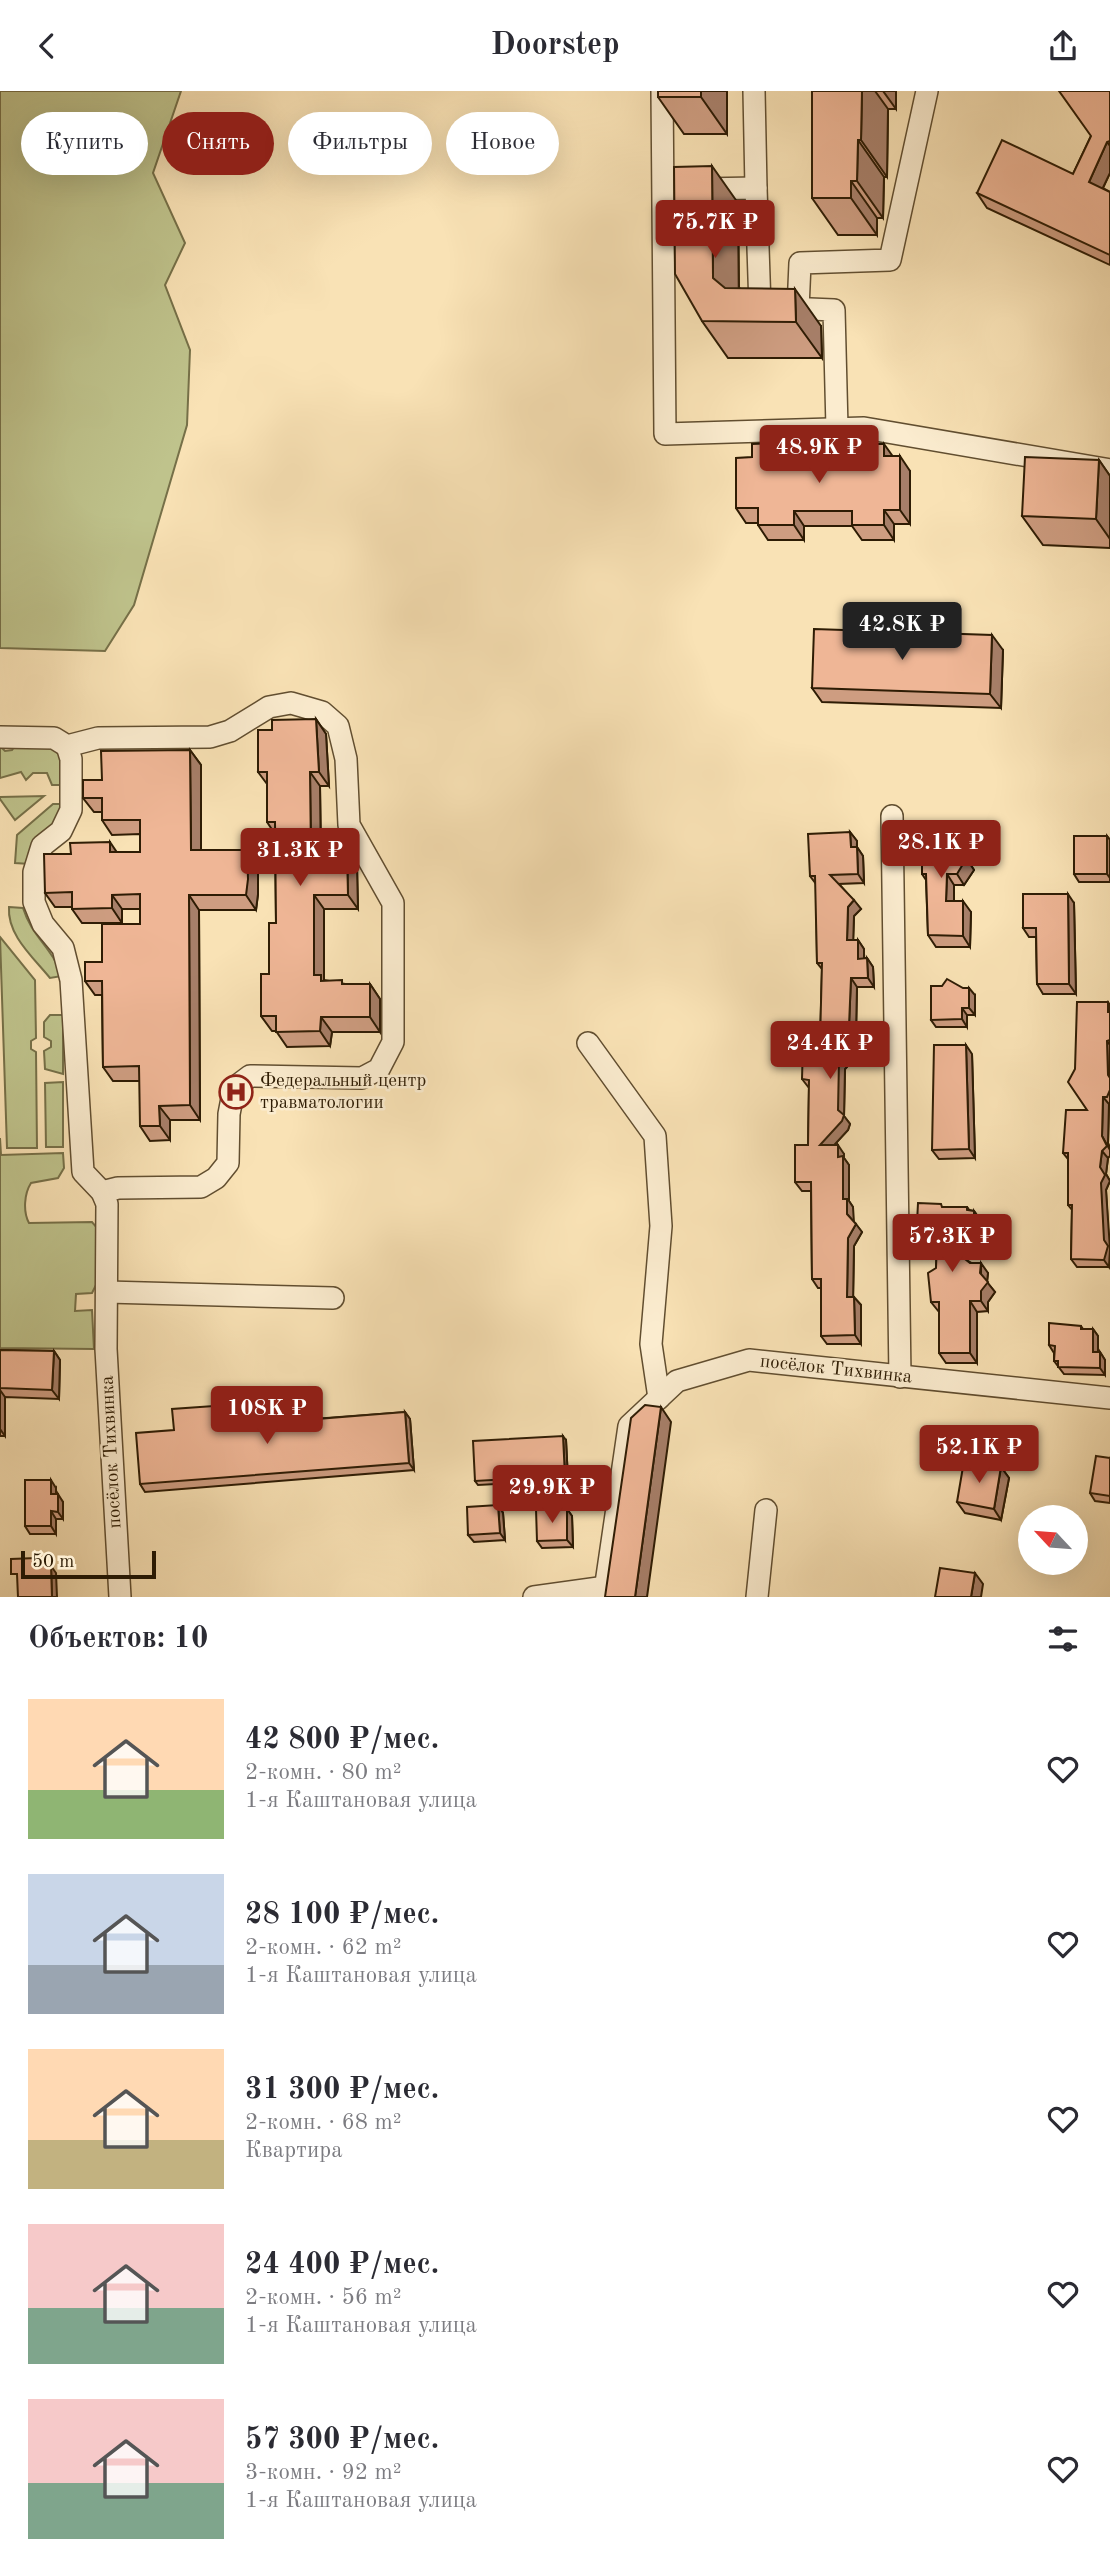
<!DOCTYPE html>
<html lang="ru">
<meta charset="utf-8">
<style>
:root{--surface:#fff;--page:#f7f7f7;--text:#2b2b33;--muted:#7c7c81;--accent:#8f2418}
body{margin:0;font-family:"Old Standard TT",serif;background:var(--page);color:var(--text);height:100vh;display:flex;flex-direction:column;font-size:26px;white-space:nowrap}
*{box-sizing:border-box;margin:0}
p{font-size:23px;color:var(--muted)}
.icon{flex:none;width:38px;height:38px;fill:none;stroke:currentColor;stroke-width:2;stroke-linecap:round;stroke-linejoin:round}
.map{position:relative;height:1506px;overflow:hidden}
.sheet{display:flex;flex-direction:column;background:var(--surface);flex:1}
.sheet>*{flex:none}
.top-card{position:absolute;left:21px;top:21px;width:700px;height:63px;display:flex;gap:14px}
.needle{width:46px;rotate:296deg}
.controls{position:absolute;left:1018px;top:1414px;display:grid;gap:14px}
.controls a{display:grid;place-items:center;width:70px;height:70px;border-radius:50%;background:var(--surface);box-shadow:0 7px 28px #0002;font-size:35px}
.scale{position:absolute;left:21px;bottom:18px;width:135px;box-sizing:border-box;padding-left:7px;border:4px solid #2e1c04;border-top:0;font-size:19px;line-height:24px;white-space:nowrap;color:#2e1c04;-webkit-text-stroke:5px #fbeccf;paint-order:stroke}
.price{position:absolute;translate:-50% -60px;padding:0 16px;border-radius:7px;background:var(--accent);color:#fff;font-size:23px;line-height:46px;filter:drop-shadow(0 2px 4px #0008)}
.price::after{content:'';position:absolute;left:50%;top:42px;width:21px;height:16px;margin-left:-10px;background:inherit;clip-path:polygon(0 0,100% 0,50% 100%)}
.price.selected{background:#222;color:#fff}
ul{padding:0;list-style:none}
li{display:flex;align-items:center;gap:21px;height:175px;padding:0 28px}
li span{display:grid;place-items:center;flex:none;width:196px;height:140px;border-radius:0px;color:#555}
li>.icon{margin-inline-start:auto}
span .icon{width:84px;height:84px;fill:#fffc;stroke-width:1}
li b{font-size:30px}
h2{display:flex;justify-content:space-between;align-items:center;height:84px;padding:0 28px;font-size:30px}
.pill{padding:0 24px;border-radius:32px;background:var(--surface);box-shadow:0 7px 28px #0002;font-size:24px;line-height:63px}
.pill.selected{background:var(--accent);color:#fff}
header{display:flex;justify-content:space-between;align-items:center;height:91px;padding:0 28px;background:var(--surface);font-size:32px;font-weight:800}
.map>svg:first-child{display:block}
.green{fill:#bfc38c;stroke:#767048;stroke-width:2}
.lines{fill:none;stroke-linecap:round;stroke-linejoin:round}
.minor-casing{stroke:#614e30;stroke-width:24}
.minor{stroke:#fbeccf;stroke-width:21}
.wall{fill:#ce9d81;stroke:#2e1c04;stroke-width:2}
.shaded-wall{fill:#a77f69;stroke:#2e1c04;stroke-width:2}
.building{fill:#efb696;stroke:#2e1c04;stroke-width:2}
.labels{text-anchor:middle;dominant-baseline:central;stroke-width:5;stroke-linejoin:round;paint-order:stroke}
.poi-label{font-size:19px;fill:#2e1c04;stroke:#fbeccf;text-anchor:start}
.street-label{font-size:19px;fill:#2e1c04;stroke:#fbeccf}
</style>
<header><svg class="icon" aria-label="back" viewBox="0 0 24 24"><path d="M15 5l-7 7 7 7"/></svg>Doorstep<svg class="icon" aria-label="share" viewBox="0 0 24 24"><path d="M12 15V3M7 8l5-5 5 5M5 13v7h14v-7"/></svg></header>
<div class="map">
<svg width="1110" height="1506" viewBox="0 0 1110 1506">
<rect width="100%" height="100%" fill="#f9e2b5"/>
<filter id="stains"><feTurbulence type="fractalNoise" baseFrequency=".00286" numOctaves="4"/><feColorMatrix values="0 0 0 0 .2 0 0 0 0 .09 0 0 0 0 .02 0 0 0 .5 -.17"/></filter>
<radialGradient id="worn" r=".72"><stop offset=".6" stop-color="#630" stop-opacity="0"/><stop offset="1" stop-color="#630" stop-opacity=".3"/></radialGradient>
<g class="green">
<polygon points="0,0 181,0 153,82 185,152 165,194 190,259 187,334 134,514 105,560 0,557"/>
<polygon points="42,650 64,665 66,694 52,694 47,682 33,682 26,689 21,681 0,687 0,655 5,660 12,659 17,652"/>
<polygon points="44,705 15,729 0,708 0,706"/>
<polygon points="53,713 66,713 30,773 15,772 17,744"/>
<path d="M9 816 23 817C32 846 52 856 62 885L50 887C33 866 7 844 9 816Z"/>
<polygon points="0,846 35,889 36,947 31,950 31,958 36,961 37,1057 7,1057"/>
<polygon points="50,924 63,924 63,983 45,978 44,960 51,956 51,950 44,946 44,931"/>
<polygon points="63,991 63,1056 46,1056 45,992"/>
<path d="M0 1047 1 1064 63 1062 64 1077 58 1087 31 1092C24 1103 23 1121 29 1132L92 1131 98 1138 96 1194 92 1202 76 1203 75 1220 92 1219 94 1258 0 1257Z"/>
</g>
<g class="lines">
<defs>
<g id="minor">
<polyline points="662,0 665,343 864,337 1110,379"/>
<polyline points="754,0 756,97"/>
<polyline points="700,98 756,97 760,216 834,219 837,337"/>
<polyline points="798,218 800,172 890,169 927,0"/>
<polyline points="0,646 54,647 67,655 98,647 210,646 230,640 269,616 291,612 322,621 338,635 346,668 349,734 393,812 393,951 379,978 362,987 250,985 234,997 229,1023 228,1072 216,1087 201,1096 118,1097 102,1101"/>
<polyline points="67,655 71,668 71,719 61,740 42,755 34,781 34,811 43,833 63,857 71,889 83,1081 102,1101 107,1113 106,1258 120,1506"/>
<polyline points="892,725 900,1286"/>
<polyline points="588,952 655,1045 661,1135 651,1253 659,1307"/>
<polyline points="107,1201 333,1207"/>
<polyline points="534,1506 606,1496"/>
<polyline points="604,1506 629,1335 677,1290 749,1269 1110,1307"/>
<polyline points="757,1506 766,1419"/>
</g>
</defs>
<use href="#minor" class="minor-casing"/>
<use href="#minor" class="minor"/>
</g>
<g class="wall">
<polygon points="658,0 727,0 727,43 684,43 658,6"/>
<polygon points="812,0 896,0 896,18 888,18 887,86 884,86 883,127 877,127 877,144 838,144 812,107"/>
<polygon points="1110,0 1110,82 1103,97 1110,101 1110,174 987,117 977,102 1073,83 1091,45"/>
<polygon points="738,112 739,197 821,235 822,267 728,267 702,230"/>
<polygon points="780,352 790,369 858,368 893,365 910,380 910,433 894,433 894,449 862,449 852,435 804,435 804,449 768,449 758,434 758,432 746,432 736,417 752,366"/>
<polygon points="1099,369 1110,385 1110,457 1043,454 1022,425"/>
<polygon points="1003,559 1001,617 822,611 812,597"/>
<polygon points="316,628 326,643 329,695 320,695 321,761 357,775 358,818 324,818 324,889 345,893 370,893 380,908 380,941 332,941 330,955 287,956 276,940 272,940 261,925 269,883 276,832 275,743 267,731 267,693 258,681"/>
<polygon points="190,659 201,674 201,759 258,773 258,803 256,819 199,819 200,1029 170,1029 170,1049 150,1050 140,1035 140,990 113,990 103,976 102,904 95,904 85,890 102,871 140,833 140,818 122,818 122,832 82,832 72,818 72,816 55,816 45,802 117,761 140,761 140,743 112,744 102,729 102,721 94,721 83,707 102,689"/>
<polygon points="850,741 857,750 857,756 863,765 864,792 839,793 861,818 854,825 853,849 858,849 864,858 864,867 867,867 873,876 874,896 857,896 856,943 834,943 854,968 845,978 844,1025 850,1033 848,1039 834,1054 844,1063 844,1067 849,1074 849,1110 853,1116 853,1130 862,1141 854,1155 853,1206 861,1214 861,1253 827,1253 821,1245 821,1197 818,1197 812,1188 811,1100 802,1100 795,1091 808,1054 809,997 802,988 820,951 822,878 817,872 816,793 810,785"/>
<polygon points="1107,745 1110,749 1110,791 1079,791 1074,783"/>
<polygon points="966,749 965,765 974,779 964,794 954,794 954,810 971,821 970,856 936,856 928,844 926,789 922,783 922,764 915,755"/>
<polygon points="1074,812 1076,903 1043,903 1037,893 1036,846 1029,846 1023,837"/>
<polygon points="975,904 975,924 967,924 967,936 936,936 931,929"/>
<polygon points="1108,911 1110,914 1110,1013 1109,1013 1108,1052 1110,1057 1110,1065 1108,1067 1106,1083 1110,1090 1106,1099 1110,1173 1109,1176 1077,1176 1071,1168 1072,1119 1068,1114 1068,1068 1063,1062 1087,1019 1075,978"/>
<polygon points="972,963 975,1067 939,1068 932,1059"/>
<polygon points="944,1116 967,1116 969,1119 974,1120 981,1130 981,1148 971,1149 971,1160 965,1168 988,1182 987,1191 995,1201 988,1211 988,1220 977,1221 977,1272 946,1272 939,1262 939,1221 931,1211 936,1177 937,1156 933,1150 933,1147 927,1147 920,1137"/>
<polygon points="1081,1235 1083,1238 1093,1238 1098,1245 1098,1261 1100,1261 1105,1269 1105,1284 1064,1283 1054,1270 1054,1262 1049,1254"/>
<polygon points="0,1259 54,1260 60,1269 59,1308 5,1306 5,1345 0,1345"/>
<polygon points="233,1321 234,1334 405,1321 410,1328 414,1379 145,1401 140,1393 174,1339"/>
<polygon points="566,1349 568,1389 478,1394 475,1390"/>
<polygon points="1110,1367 1110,1412 1095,1410 1090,1402"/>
<polygon points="1001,1376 1009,1387 1001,1429 965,1422 957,1411"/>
<polygon points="56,1397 56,1403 63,1411 63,1428 56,1428 56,1443 30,1443 25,1435"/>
<polygon points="567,1418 572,1425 573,1456 542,1457 537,1450"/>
<polygon points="503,1422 505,1449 474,1451 468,1444"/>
</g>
<g class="shaded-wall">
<polygon points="701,0 727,0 727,43 701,6"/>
<polygon points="862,0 875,0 888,18 887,86 861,49"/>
<polygon points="883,0 896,0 896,18"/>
<polygon points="858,49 884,86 883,127 857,90"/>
<polygon points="1107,51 1110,55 1110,82 1099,105 1089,91"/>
<polygon points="712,75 738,112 739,224 713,187"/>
<polygon points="851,90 877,127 877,144 851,107"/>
<polygon points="795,198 821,235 822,267 796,231"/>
<polygon points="780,352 790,367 790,383 780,369"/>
<polygon points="884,353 894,367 884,365"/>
<polygon points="900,365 910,380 910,433 900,419"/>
<polygon points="1099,369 1110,385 1110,448 1096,428"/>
<polygon points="884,419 894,433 894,449 884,434"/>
<polygon points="794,420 804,435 804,449 794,434"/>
<polygon points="992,544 1003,559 1001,617 990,603"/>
<polygon points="316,628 326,643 329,695 319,681"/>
<polygon points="190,659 201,674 201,774 191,759"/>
<polygon points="310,681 320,695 321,775 311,761"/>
<polygon points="958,738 966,749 965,765 974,779 964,794 957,783"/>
<polygon points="850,741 857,750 857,765 851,756"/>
<polygon points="1107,745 1110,749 1110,787 1107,783"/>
<polygon points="110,751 120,766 110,761"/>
<polygon points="857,756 863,765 864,792 858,783"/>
<polygon points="247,759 258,773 258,803 256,819 246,804"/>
<polygon points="347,760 357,775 358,818 348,804"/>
<polygon points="947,783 954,794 954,821 946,810"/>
<polygon points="1068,803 1074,812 1076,903 1069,893"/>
<polygon points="112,804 122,818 122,832 112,817"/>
<polygon points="189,804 199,819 200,1029 190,1014"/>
<polygon points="314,804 324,818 324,895 314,884"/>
<polygon points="854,809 861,818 854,825 853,858 847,849 848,816"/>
<polygon points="963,810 971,821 970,856 963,845"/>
<polygon points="858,849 864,858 864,876 858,868"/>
<polygon points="867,867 873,876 874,896 868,887"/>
<polygon points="851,887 857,896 856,943 849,935"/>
<polygon points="370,893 380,908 380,941 370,926"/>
<polygon points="969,897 975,904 975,924 969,917"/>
<polygon points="962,917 967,924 967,936 962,928"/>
<polygon points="321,926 332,941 330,955 320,940"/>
<polygon points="1107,950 1110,954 1110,987 1108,984"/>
<polygon points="966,954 972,963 975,1067 969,1058"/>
<polygon points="847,959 854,968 845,978 844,1025 850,1033 848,1039 826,1063 820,1054 839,969"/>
<polygon points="1103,1006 1109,1013 1108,1052 1110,1059 1102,1045"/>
<polygon points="159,1015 170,1029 170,1049 160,1035"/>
<polygon points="838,1054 844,1063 844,1067 849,1074 849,1110 853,1116 854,1132 847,1123 843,1108 838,1066"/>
<polygon points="1102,1060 1108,1067 1106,1083 1110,1090 1106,1099 1110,1158 1109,1176 1104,1169 1100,1076"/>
<polygon points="967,1116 974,1126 974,1120 981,1130 981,1148 974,1138"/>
<polygon points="856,1133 862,1141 854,1155 853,1214 847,1206 848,1147"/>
<polygon points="964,1139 971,1149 971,1160 963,1171 956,1161"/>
<polygon points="981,1172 988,1182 987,1191 995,1201 988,1211 988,1220 981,1210"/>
<polygon points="854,1206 861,1214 861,1253 855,1244"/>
<polygon points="970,1210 977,1221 977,1272 970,1262"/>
<polygon points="1093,1238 1098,1245 1098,1268 1093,1261"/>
<polygon points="54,1260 60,1269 59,1308 52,1299"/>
<polygon points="1100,1261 1105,1269 1105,1284 1100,1277"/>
<polygon points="0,1299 5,1306 5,1345 0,1338"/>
<polygon points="228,1314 233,1321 234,1342 229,1335"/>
<polygon points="661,1316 671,1331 647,1506 635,1506"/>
<polygon points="405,1321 410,1328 414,1379 409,1372"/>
<polygon points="563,1345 566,1349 568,1389 565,1385"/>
<polygon points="1001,1376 1009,1387 1001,1429 994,1418"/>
<polygon points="51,1389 56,1397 56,1411 51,1403"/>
<polygon points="58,1403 63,1411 63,1428 58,1421"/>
<polygon points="498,1414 503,1422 505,1449 500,1442"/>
<polygon points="567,1418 572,1425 573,1456 567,1449"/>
<polygon points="51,1420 56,1428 56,1443 51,1435"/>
<polygon points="36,1467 41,1474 41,1483 36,1475"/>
<polygon points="51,1475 56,1482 57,1506 52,1506"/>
<polygon points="975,1482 983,1493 981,1506 971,1506"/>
</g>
<g class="building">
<rect x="658" y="0" width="43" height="6"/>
<polygon points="812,0 862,0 861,49 858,49 857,90 851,90 851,107 812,107"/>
<polygon points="1059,0 1110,0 1110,50 1107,51 1089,91 1110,101 1110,164 977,102 1002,49 1073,83 1091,45"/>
<polygon points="712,75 713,187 725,197 795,198 796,231 702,230 675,183 674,76"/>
<polygon points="780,352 780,369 858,368 858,353 884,353 884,365 900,365 900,419 884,419 884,434 852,434 852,420 794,420 794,434 758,434 758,417 736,417 736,367 752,366 752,353"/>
<polygon points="1025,366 1099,369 1096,428 1022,425"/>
<polygon points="814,538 992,544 990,603 812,597"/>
<polygon points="316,628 319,681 310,681 311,761 347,760 348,804 314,804 314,884 321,884 321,890 342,889 342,893 370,893 370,926 321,926 320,940 276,941 276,925 261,925 261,883 269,883 269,832 276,832 275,731 267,731 267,681 258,681 258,639 272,639 272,629"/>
<polygon points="190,659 191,759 247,759 248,788 246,804 189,804 190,1014 159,1015 160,1035 140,1035 139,975 103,976 102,890 85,890 85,871 102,871 102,833 140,833 140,803 112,804 112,817 72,818 72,801 45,802 44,763 71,763 70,752 110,751 110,761 140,761 140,729 102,729 102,707 83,707 83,689 102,689 101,660"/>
<polygon points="958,738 958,754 966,768 957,783 947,783 946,810 963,810 963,845 928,844 926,783 922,783 922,755 915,755 916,739"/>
<polygon points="850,741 851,756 857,756 858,783 830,784 854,809 848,816 847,849 858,849 858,868 867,867 868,887 851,887 849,935 826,934 847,959 839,969 838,1019 844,1024 842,1030 820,1054 838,1054 838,1066 843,1065 843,1108 847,1108 847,1123 856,1133 848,1147 847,1206 854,1206 855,1244 821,1245 821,1188 812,1188 811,1091 795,1091 795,1054 808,1054 809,989 802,988 803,952 820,951 822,872 817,872 815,785 810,785 808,743"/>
<rect x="1074" y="745" width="33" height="38"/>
<polygon points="1023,803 1068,803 1069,893 1037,893 1036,837 1023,837"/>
<polygon points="947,888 963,897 969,897 969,917 962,917 962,928 931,929 931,895 942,895"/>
<polygon points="1077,911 1108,911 1108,921 1110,921 1110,949 1107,950 1108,984 1110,987 1110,999 1107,1006 1103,1006 1102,1045 1107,1055 1102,1060 1100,1076 1105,1084 1101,1092 1104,1149 1108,1155 1104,1169 1071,1168 1072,1114 1068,1114 1068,1062 1063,1062 1066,1019 1087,1019 1068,991 1075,978"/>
<polygon points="934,954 966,954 969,1058 932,1059"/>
<polygon points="918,1112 941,1113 942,1116 967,1116 967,1119 974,1120 974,1138 964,1139 964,1150 956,1161 970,1172 981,1172 980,1182 988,1191 981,1200 981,1210 970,1210 970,1262 939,1262 939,1211 931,1211 928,1182 936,1177 937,1150 933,1150 933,1137 920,1137 917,1132"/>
<polygon points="1049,1232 1081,1235 1081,1238 1093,1238 1093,1261 1100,1261 1100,1277 1058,1276 1058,1270 1054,1270 1055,1255 1049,1254"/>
<polygon points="0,1259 54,1260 52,1299 0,1297"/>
<polygon points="228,1314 229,1335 405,1321 409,1372 140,1393 136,1342 174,1339 172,1318"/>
<polygon points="645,1314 661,1316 635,1506 605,1506 631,1327"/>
<polygon points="563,1345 565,1385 475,1390 473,1350"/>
<polygon points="1096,1365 1110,1367 1110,1405 1090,1402"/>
<polygon points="964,1370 1001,1376 994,1418 957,1411"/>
<polygon points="25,1389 51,1389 51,1403 58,1403 58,1421 51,1420 51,1435 25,1435"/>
<polygon points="498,1414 500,1442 468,1444 467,1416"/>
<polygon points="536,1418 567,1418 567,1449 537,1450"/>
<polygon points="36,1467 36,1475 51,1475 52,1506 18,1506 17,1483 11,1483 11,1468"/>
<polygon points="940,1477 975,1482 971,1506 935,1506"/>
</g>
<defs>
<symbol id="hospital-ring" viewBox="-11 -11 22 22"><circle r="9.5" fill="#fbeccf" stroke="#8f2418" stroke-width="1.5"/><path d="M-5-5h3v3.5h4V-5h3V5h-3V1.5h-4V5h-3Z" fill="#8f2418"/></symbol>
</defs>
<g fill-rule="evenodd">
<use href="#hospital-ring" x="217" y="982" width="38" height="38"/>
</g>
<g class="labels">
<g class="poi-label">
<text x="260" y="990">Федеральный центр<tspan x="260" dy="22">травматологии</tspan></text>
</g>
<g class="street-label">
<text transform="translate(836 1279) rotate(6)">посёлок Тихвинка</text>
<text transform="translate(112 1361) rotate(-93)">посёлок Тихвинка</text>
</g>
</g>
<rect width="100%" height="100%" filter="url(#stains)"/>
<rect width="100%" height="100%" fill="url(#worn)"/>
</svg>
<div class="controls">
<a><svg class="needle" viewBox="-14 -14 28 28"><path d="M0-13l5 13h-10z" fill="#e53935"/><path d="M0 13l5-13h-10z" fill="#7c7c81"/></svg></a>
</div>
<div class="scale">50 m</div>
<b class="price" style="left:715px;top:169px">75.7K ₽</b>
<b class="price" style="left:819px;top:394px">48.9K ₽</b>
<b class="price selected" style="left:902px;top:571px">42.8K ₽</b>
<b class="price" style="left:941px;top:789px">28.1K ₽</b>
<b class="price" style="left:300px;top:797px">31.3K ₽</b>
<b class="price" style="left:830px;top:990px">24.4K ₽</b>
<b class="price" style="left:952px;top:1183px">57.3K ₽</b>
<b class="price" style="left:267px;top:1355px">108K ₽</b>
<b class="price" style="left:979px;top:1394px">52.1K ₽</b>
<b class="price" style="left:552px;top:1434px">29.9K ₽</b>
<div class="top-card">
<a class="pill">Купить</a>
<a class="pill selected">Снять</a>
<a class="pill">Фильтры</a>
<a class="pill">Новое</a>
</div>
</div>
<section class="sheet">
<h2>Объектов: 10<svg class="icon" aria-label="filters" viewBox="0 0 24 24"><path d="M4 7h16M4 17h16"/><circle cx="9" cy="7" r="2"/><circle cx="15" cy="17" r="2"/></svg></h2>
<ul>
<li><span style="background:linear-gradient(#ffd9b3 65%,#8fb573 0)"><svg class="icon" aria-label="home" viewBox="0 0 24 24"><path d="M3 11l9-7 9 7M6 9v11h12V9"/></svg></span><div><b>42 800 ₽/мес.</b><p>2-комн. · 80 m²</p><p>1-я Каштановая улица</p></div><svg class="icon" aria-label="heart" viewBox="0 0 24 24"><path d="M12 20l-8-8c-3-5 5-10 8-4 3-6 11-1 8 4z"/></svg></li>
<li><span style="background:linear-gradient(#c9d6e8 65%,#9aa5b1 0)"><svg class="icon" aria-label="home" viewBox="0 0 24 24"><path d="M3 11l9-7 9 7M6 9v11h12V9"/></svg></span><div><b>28 100 ₽/мес.</b><p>2-комн. · 62 m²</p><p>1-я Каштановая улица</p></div><svg class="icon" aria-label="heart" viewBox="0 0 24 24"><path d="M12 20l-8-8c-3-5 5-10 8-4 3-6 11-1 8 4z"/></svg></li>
<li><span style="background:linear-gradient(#ffd9b3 65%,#c2b280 0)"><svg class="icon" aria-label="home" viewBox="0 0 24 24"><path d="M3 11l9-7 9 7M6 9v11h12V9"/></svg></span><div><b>31 300 ₽/мес.</b><p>2-комн. · 68 m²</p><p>Квартира</p></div><svg class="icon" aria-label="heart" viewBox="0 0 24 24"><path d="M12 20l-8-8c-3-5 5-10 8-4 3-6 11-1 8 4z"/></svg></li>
<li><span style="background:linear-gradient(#f6c9c9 60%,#7fa58c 0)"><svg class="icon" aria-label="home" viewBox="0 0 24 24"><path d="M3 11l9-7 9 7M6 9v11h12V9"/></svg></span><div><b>24 400 ₽/мес.</b><p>2-комн. · 56 m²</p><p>1-я Каштановая улица</p></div><svg class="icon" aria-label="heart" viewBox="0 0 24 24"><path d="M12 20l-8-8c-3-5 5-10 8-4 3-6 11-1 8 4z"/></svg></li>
<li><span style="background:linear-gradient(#f6c9c9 60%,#7fa58c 0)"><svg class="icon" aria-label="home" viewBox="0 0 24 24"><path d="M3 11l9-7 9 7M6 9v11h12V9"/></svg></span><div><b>57 300 ₽/мес.</b><p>3-комн. · 92 m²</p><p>1-я Каштановая улица</p></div><svg class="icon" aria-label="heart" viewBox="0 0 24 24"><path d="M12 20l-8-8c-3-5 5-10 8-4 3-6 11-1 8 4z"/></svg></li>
</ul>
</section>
